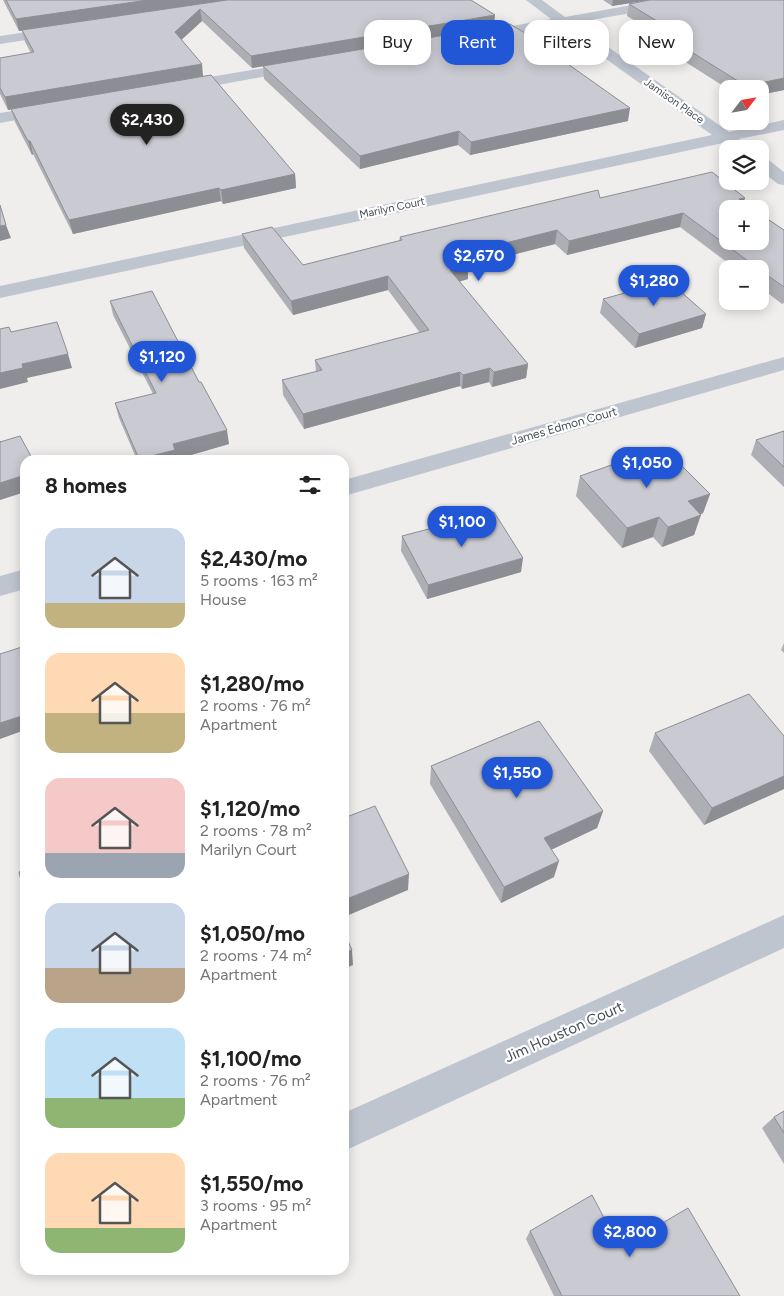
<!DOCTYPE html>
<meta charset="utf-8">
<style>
:root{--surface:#fff;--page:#f2f2f2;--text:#222;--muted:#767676;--accent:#2156d6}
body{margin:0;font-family:Figtree,sans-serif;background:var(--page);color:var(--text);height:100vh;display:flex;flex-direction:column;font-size:19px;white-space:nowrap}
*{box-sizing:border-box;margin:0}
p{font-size:16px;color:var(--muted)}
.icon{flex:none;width:28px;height:28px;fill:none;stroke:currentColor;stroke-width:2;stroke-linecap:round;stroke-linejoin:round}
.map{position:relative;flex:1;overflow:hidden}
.sheet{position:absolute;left:20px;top:455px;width:329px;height:820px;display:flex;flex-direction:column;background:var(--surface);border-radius:15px;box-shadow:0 2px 12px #0003}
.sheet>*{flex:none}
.hud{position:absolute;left:364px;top:20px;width:345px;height:45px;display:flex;gap:10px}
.needle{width:32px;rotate:59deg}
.buttons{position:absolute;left:719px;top:80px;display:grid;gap:10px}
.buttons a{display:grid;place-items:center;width:50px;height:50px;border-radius:10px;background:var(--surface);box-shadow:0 2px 12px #0003;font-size:25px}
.price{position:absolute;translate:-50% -42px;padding:0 11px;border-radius:18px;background:var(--accent);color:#fff;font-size:16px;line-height:32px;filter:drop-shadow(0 1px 2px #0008)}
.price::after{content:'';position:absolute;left:50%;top:30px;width:15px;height:11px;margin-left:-8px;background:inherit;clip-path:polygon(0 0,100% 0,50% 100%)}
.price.on{background:#222;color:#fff}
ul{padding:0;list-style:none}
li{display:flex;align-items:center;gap:15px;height:125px;padding:0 25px}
li span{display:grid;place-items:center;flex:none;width:140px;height:100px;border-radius:15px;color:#555}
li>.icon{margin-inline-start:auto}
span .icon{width:60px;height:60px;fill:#fffc;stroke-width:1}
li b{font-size:21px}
h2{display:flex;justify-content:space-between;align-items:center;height:60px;padding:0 25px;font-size:21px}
.tag{padding:0 18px;border-radius:15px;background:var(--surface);box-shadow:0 2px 12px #0003;font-size:18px;line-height:45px}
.tag.on{background:var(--accent);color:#fff}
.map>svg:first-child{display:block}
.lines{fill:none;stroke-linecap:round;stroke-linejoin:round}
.minor{fill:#bec5cf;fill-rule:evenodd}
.wall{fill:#aeafb5}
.shaded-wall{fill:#8d8e93}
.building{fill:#cacbd2;stroke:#8d8e93}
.labels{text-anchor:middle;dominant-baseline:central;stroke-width:4.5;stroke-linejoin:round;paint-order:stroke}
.far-street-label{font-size:11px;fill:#464e59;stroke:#fff}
.street-label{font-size:12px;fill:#464e59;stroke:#fff}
.near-street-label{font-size:15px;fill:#464e59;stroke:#fff}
</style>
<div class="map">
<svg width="784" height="1296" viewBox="0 0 784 1296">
<rect width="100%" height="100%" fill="#f0eded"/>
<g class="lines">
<g class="minor">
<path d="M526 0H542L565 17 660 0H690L683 4 574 23 729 132 784 120V130L739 139 743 144 741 147C733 149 729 147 723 143L0 298V286L712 135 560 26 483 39 478 38 476 35 478 32 551 19Z"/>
<polygon points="60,27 67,31 65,34 0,44 0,36"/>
<polygon points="300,62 305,63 307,66 305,69 180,92 175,90 172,87 175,84 180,82"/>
<polygon points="49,105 55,107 57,110 55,113 0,123 0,113"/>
<polygon points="760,157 766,158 784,172 784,185 778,184 760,170"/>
<polygon points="784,357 784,370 344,496 344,480"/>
<polygon points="25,569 25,589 0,596 0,576"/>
<polygon points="784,915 784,948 344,1151 344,1113"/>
</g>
</g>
<g class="wall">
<polygon points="3,0 471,0 494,26 562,60 628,121 470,155 458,145 360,169 264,79 263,66 252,68 202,21 181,40 203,76 295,174 296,188 223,204 221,201 73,234 33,154 32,155 15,122 11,109 8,110 0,94 0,58 31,53 25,42 22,31 19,31"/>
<polygon points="603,0 649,0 612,6"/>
<polygon points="629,4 784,90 760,95 760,89 728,89 643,35 645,27 627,16"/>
<polygon points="600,198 744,203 784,230 784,303 782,304 760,287 760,269 736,269 680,227 567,255 555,244 468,266 468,279 459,282 528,364 526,378 492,387 489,382 462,389 460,386 304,429 283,395 282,380 316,372 315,360 420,333 388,290 293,315 244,248 242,234 303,265 399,241 400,237"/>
<polygon points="603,299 706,314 702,328 635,348 600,313"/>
<polygon points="110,301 229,444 177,459 178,460 137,460 119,418 115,403 153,394 113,315"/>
<polygon points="784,431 784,487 751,455 756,440"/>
<polygon points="580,476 710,494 703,513 700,515 694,535 662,547 653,537 622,548 576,496"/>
<polygon points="402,536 521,572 427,599 401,551"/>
<polygon points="784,643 784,653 781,650"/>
<polygon points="655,733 784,736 784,789 704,825 649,751"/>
<polygon points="431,766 603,811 597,828 551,850 554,877 501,903 430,784"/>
<polygon points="784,1111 784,1164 762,1128 774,1117"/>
<polygon points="530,1231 620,1248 740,1296 554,1296 526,1239"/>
</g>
<g class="shaded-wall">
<polygon points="148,0 228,0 19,31 16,19"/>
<polygon points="613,0 649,0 612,6"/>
<polygon points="200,9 202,21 177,44 175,32"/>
<polygon points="495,15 494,27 252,68 251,56"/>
<polygon points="563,56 561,68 558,57"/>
<polygon points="202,64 203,76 8,110 5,97"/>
<polygon points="784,78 784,90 760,95 760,89 745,89 746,86"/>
<polygon points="630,108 628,121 470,155 471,142"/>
<polygon points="459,131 458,145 360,169 360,156"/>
<polygon points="28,141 30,141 33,154 32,155"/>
<polygon points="295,174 296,188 223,204 221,190"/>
<polygon points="219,188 221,201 73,234 69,220"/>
<polygon points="745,198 742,209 739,199"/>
<polygon points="683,213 680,227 567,255 569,241"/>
<polygon points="6,225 11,238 0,241 0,226"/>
<polygon points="557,230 555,244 468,266 468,279 449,284 450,270 458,255"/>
<polygon points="388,276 388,290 293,315 291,301"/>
<polygon points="706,314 702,328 635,348 639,334"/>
<polygon points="68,354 72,368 27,378 28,382 0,389 0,373 22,364"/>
<polygon points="528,364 526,378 492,387 494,372"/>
<polygon points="490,368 489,382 462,389 463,375"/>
<polygon points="460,372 460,386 304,429 303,414"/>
<polygon points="227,430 229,444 177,459 178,460 139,460 139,459 173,444"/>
<polygon points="25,475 25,492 0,500 0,483"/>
<polygon points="710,494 703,513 682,521 688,501"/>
<polygon points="701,515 694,535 662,547 668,527"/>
<polygon points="659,517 653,537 622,548 627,528"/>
<polygon points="523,558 521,572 427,599 428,585"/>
<polygon points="25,715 25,730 0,739 0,723"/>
<polygon points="784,776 784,789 704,825 712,808"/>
<polygon points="603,811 597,828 540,855 544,838"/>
<polygon points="559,861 554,877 501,903 504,887"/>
<polygon points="409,874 408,890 344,917 344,900"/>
<polygon points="352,950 353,965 344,969 344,953"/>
</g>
<g class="building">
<polygon points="6,0 148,0 16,19"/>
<polygon points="227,0 471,0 495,15 251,56 200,9 175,32 202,64 5,97 0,88 0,58 34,52 22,30"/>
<polygon points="650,0 784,0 784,78 746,86 645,23 657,21 629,4"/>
<polygon points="510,24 563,56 558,57 630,108 471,142 459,131 360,156 263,66"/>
<polygon points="211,75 295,174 221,190 219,188 69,220 30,141 28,141 11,109"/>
<polygon points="712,172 745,198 739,199 753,209 728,209 728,241 760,241 760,214 784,230 784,287 760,270 760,269 759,269 683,213 569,241 557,230 458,255 469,265 450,270 528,364 494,372 490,368 463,375 460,372 303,414 282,380 322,370 315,360 429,330 388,276 291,301 242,234 272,227 303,265 402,240 400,237 598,190 600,198"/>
<polygon points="0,205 6,225 0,226"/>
<polygon points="669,281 706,314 639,334 603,299"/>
<polygon points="152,291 199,382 201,382 227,430 173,444 175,450 139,459 115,403 156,393 110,301"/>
<polygon points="57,322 68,354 22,364 23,368 0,373 0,329 9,327 11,332"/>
<polygon points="784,431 784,467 756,440"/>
<polygon points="20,436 33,460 25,460 25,475 0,483 0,441 0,442"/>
<polygon points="663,447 710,494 688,501 701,515 668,527 659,517 627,528 580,476"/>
<polygon points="494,512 523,558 428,585 402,536"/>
<polygon points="25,646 25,715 0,723 0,654"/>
<polygon points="749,694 784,736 784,776 712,808 655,733"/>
<polygon points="539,721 603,811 544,838 559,861 504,887 431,766"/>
<polygon points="375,806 409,874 344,900 344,818"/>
<polygon points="25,870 25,897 19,872"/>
<polygon points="344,932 352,950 344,953"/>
<polygon points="784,1111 784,1133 774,1117"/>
<polygon points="592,1195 620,1248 688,1208 740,1296 562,1296 530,1231"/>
</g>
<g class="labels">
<g class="far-street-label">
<text transform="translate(674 101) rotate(35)">Jamison Place</text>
<text transform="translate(392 208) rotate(-12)">Marilyn Court</text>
</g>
<g class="street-label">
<text transform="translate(564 426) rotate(-16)">James Edmon Court</text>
</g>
<g class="near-street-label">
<text transform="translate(564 1032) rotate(-24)">Jim Houston Court</text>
</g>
</g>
</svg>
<div class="buttons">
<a><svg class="needle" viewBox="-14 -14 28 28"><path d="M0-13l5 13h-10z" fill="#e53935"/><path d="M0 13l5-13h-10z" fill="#767676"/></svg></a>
<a><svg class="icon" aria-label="layers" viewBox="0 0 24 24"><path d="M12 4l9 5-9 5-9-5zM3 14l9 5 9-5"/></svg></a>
<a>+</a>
<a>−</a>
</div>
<b class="price on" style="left:147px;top:146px">$2,430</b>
<b class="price" style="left:479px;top:282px">$2,670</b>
<b class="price" style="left:654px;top:307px">$1,280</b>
<b class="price" style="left:162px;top:383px">$1,120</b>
<b class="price" style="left:647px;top:489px">$1,050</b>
<b class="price" style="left:462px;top:548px">$1,100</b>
<b class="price" style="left:517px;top:799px">$1,550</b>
<b class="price" style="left:630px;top:1258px">$2,800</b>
<div class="hud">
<a class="tag">Buy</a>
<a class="tag on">Rent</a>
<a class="tag">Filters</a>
<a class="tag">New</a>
</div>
<section class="sheet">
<h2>8 homes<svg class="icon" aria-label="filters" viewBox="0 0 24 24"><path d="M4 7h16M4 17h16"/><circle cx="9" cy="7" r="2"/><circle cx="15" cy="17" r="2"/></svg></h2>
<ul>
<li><span style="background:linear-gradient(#c9d6e8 75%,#c2b280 0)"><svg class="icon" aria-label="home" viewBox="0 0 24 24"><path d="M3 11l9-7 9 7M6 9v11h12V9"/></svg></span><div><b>$2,430/mo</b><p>5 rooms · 163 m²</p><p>House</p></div></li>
<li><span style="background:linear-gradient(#ffd9b3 60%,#c2b280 0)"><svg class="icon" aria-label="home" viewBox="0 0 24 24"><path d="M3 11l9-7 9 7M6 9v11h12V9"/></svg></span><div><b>$1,280/mo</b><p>2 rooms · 76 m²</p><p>Apartment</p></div></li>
<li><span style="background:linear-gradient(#f6c9c9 75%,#9aa5b1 0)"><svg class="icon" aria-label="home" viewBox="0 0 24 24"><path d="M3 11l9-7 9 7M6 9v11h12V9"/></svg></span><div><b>$1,120/mo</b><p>2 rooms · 78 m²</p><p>Marilyn Court</p></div></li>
<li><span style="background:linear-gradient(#c9d6e8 65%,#b9a48a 0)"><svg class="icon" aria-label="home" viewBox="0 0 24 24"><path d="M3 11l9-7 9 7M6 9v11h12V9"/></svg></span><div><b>$1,050/mo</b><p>2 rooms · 74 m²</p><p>Apartment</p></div></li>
<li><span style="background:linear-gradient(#bfe0f5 70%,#8fb573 0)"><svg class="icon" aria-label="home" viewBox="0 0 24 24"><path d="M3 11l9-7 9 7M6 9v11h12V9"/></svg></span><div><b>$1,100/mo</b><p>2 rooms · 76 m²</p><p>Apartment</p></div></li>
<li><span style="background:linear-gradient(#ffd9b3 75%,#8fb573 0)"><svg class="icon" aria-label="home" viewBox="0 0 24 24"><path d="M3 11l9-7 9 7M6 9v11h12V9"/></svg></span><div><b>$1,550/mo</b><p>3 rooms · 95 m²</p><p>Apartment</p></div></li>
</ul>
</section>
</div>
